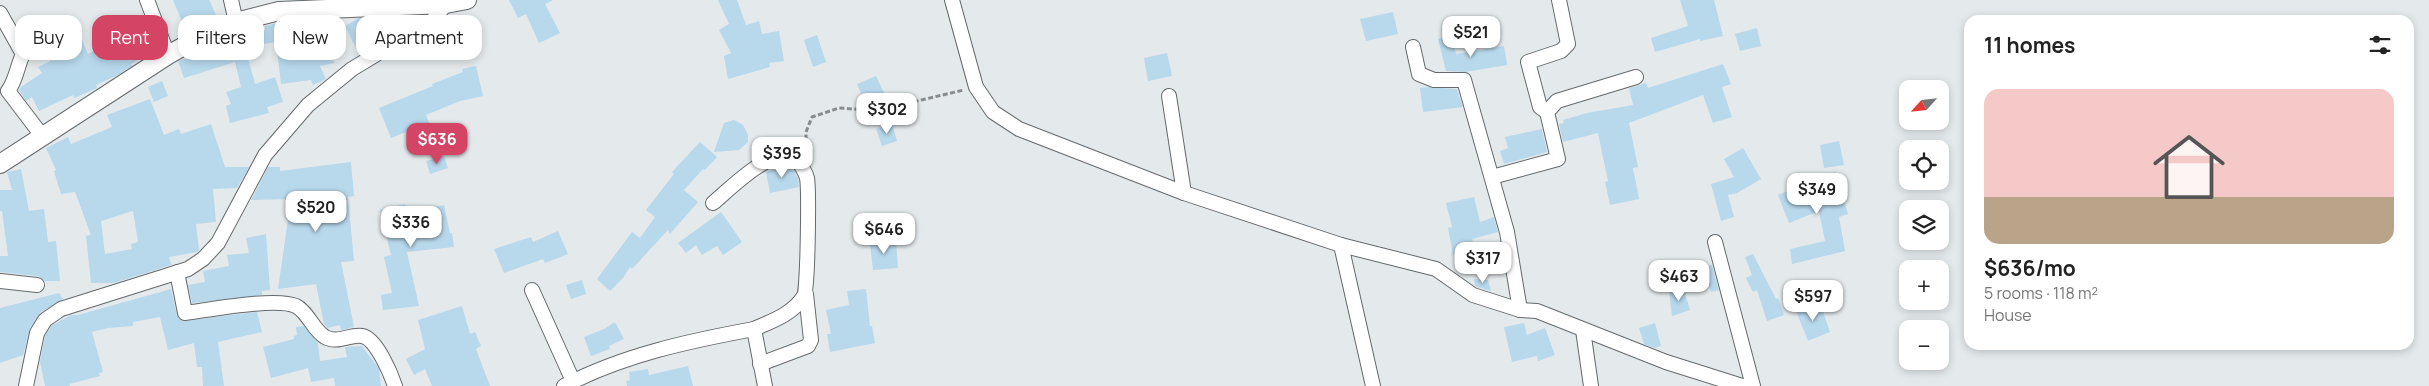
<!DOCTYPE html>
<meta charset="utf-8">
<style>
:root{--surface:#fff;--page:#f6f6f6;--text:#222;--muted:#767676;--accent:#d44465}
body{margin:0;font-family:Manrope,sans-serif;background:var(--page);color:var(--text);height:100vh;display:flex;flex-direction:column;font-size:19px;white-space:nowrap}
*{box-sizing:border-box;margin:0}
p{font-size:16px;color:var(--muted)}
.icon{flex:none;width:28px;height:28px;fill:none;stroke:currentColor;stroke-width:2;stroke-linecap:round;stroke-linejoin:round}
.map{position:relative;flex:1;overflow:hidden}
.drawer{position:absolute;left:1964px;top:15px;width:450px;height:335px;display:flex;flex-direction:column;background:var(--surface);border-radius:15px;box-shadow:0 2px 8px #0003}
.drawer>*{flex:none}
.hud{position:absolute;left:15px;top:15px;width:475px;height:45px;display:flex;gap:10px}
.needle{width:32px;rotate:243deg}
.fabs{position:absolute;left:1899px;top:80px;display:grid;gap:10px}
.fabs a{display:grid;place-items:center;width:50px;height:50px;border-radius:10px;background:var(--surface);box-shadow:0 2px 8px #0003;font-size:25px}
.price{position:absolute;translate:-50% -42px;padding:0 11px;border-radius:10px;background:#fff;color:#222;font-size:16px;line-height:32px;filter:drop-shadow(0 1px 2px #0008)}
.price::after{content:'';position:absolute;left:50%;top:30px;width:15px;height:11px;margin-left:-8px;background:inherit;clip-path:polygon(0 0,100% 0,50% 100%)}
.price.current{background:var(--accent);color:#fff}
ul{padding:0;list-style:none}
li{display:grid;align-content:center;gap:10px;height:265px;padding:0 20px}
li span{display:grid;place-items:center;height:155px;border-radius:15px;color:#555}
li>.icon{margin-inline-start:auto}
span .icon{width:90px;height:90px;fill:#fffc;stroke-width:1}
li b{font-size:21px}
h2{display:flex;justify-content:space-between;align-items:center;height:60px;padding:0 20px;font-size:21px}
.tag{padding:0 18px;border-radius:15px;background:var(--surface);box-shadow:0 2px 8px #0003;font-size:18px;line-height:45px}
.tag.current{background:var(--accent);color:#fff}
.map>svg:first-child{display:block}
.building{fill:#b8d8ec;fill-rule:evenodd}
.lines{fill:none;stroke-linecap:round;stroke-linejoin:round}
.minor-casing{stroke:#65696c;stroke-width:16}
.tertiary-casing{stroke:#65696c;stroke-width:20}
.path{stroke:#898c8e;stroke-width:3;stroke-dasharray:5 2.5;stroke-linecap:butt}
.minor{stroke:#fff;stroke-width:14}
.tertiary{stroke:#fff;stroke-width:18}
</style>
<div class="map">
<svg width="2429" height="386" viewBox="0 0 2429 386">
<rect width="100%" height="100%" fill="#e4e9ec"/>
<g class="building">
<polygon points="173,0 209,0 217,17 186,31"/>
<polygon points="509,0 553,0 545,4 560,33 539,43 526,14 518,18"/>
<polygon points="718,0 737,0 746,25 759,21 762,34 779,31 784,61 769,63 770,67 728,79 724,56 731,53 719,30 729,24"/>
<polygon points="1680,0 1714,0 1723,36 1700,41 1700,39 1655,52 1651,38 1688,26"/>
<polygon points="1393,12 1398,34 1366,41 1360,19"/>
<polygon points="359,18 375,18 384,33 369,39 373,46 359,54 345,26"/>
<polygon points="316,20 327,20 334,63 320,66 326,79 313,85 311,80 281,84 276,42 245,47 255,84 275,77 283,102 267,107 269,113 230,123 226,106 231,104 226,92 241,87 235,62 184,78 178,61 230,46 227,37 240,32 241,34 265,30 265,26 281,22"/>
<polygon points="74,22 88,54 99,48 104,58 135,42 131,33 146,27 156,50 131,64 132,66 118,75 96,85 97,88 74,98 73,95 39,111 32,97 26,101 19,90 21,87 42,73 38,67 50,61 42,45 63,34 60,29"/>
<polygon points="1757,28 1761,46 1740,51 1735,34"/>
<polygon points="817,35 826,62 813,67 804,40"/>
<polygon points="1451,35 1456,54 1504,46 1507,65 1465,72 1446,71 1438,39"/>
<polygon points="1167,53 1172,76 1148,81 1144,58"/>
<polygon points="1723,64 1731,84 1722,87 1732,117 1713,123 1703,95 1629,123 1638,167 1633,168 1639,199 1610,205 1605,182 1608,181 1598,133 1563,142 1559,124 1564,123 1563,120 1587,113 1633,105 1629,88 1646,83 1648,88"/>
<polygon points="476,66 483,96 460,101 426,115 429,123 391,138 379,108 433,86 432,84 463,72 462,69"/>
<polygon points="876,76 887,99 867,108 857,84"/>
<polygon points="162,81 168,96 154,102 148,87"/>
<polygon points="1428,87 1457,89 1463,107 1423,112 1420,88"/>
<path d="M150 99 164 135 179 129 181 134 211 124 225 167H249L237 188 213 189 216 222 196 224 199 250 197 252 169 257 171 265 114 283H91L86 236 91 235 75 192 61 194 54 171 56 170 46 148 68 137 71 144 112 127 107 115ZM133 211 138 242 131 244 132 249 105 254 101 221Z"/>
<polygon points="734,120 743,125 748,135 748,142 739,150 714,152 724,123"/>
<polygon points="892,124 897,141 882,146 876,129"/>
<polygon points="1542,129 1547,152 1504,164 1500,151 1508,148 1505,137"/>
<polygon points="1839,141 1844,165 1824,168 1820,145"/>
<polygon points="700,142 717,157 705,170 703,169 684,190 698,202 670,234 668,230 632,269 630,267 623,278 610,291 597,279 632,232 640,238 655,217 646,210 674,174 672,172"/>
<polygon points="1743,148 1761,179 1737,193 1728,195 1734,217 1721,221 1711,184 1734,177 1724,159"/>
<polygon points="444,156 448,168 430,174 426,161"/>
<polygon points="351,162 354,196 348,197 354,261 341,262 354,327 341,330 340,325 327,328 324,324 316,284 278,289 291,199 251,200 268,167 280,167 280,171"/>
<polygon points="790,165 798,178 799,187 770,193 766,172"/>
<polygon points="21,169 29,211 44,209 48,242 56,241 60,281 44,281 38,276 0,272 0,256 8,256 2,211 0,211 0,190 12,190 7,172"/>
<polygon points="1835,172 1848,214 1839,217 1845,251 1792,264 1790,249 1825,241 1819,211 1789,223 1778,195"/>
<polygon points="1474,197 1480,222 1494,217 1498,232 1472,239 1475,251 1453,255 1448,228 1452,227 1446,203"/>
<polygon points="405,204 406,212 444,205 450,233 452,233 454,247 407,252 419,306 383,310 381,295 392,293 384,257 391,255 380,210"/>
<polygon points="721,212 742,242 723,255 717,246 702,255 696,245 686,253 678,243"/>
<polygon points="558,231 568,254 545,263 543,259 504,273 494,249 531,237 533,242"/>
<polygon points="266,234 270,290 262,291 262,295 192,303 188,285 205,282 203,271 229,266 227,255 249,253 246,238"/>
<polygon points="896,241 898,268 873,270 870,243"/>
<polygon points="1753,254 1776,299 1778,298 1784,315 1767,321 1757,290 1753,292 1746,278 1752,275 1745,257"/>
<polygon points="1712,265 1719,290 1711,292 1702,267"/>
<polygon points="1474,279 1488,280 1491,291 1475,286"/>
<polygon points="582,280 586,294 571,299 566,285"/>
<polygon points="171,289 177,315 182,321 257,312 262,332 218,342 224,386 203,386 202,367 197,367 194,343 168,350 160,317 133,322 133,326 108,328 92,332 103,372 99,373 100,376 69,384 70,386 45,386 40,362 45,336 51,326 71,315 78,315"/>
<polygon points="866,289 870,326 872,326 875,343 830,352 827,334 831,334 826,310 849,305 847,291"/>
<polygon points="1684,290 1690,310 1672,316 1669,292"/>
<polygon points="59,293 63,299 40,313 30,328 23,355 0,363 0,308"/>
<polygon points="462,306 470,334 475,332 481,346 476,349 490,386 432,386 425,369 414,375 406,359 425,349 418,320"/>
<polygon points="1821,306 1830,332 1808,341 1796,311"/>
<polygon points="615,322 624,339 609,346 610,349 591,356 584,337 604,329"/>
<polygon points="1524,323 1527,335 1545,328 1555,355 1538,361 1537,356 1512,362 1504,327"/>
<polygon points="1655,323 1661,346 1655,348 1644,344 1639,328"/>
<polygon points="304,326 318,343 320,361 347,357 345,347 362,346 379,369 381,386 335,386 334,378 311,382 308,368 271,378 263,347 294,339 294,336 297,335 296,327"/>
<polygon points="688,366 693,386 627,386 626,381 630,380 629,372 648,369 649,375"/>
</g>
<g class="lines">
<defs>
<g id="minor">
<polyline points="147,0 168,55"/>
<polyline points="231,0 236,22"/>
<polyline points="952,0 976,87 993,112 1019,129 1184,193 1341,245 1436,269 1473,295 1520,310 1537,311 1666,362 1742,386"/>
<path d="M0 13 23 54C17 67 16 80 8 91L43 137"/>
<polyline points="1413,47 1419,74 1434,80 1464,80 1507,232 1520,310"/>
<polyline points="1169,96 1184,193"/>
<polyline points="1547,112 1540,107 1528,62 1561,51 1568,44 1559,0"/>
<polyline points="1492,177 1558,159 1547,112 1557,101 1636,77"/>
<path d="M713 203C732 187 767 151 793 155 798 161 805 170 807 178 809 189 808 290 804 296 793 314 772 321 754 329L765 386"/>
<polyline points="1715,242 1753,386"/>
<polyline points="1341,245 1373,386"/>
<path d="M177 272 185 313C209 310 276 297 296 306 308 312 313 330 325 337 338 344 349 334 362 336 376 338 391 374 395 386"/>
<polyline points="0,281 37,285"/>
<polyline points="532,290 573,381"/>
<polyline points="1583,330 1591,386"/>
<polyline points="760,364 808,346 811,340 806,294"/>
<polyline points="26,386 37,333 45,320 61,309 188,269 203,259 218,243 265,155 308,105 352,69 433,20 446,4"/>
<path d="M564 386C623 355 689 341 754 329"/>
</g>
<polyline id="tertiary" points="0,164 168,55 209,32 236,22 279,11 446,4 467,0"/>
</defs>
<use href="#minor" class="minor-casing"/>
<use href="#tertiary" class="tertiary-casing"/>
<polyline class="path" points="806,147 806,132 812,117 839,108 868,110 904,104 964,90"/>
<use href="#minor" class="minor"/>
<use href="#tertiary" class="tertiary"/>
</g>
</svg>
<div class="fabs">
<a><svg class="needle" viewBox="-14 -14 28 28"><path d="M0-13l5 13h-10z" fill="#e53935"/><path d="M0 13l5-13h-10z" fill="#767676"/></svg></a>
<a><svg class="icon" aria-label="locate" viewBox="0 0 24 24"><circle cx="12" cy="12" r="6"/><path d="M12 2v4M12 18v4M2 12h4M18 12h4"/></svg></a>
<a><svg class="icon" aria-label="layers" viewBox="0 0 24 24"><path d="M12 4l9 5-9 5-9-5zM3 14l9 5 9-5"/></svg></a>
<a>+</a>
<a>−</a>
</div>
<b class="price" style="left:1471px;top:58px">$521</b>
<b class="price" style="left:887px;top:135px">$302</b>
<b class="price current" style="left:437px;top:165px">$636</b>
<b class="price" style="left:782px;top:179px">$395</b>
<b class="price" style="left:1817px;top:215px">$349</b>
<b class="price" style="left:316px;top:233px">$520</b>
<b class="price" style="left:411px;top:248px">$336</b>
<b class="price" style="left:884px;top:255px">$646</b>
<b class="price" style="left:1483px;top:284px">$317</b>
<b class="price" style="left:1679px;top:302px">$463</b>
<b class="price" style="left:1813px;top:322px">$597</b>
<div class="hud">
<a class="tag">Buy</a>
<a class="tag current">Rent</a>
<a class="tag">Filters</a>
<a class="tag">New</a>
<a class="tag">Apartment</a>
</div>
<section class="drawer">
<h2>11 homes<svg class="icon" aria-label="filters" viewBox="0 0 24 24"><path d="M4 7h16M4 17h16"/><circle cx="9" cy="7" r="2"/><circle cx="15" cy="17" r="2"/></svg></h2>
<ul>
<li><span style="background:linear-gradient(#f6c9c9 70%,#b9a48a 0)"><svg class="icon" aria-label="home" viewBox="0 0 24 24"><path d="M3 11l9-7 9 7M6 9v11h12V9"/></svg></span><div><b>$636/mo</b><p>5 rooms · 118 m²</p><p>House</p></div></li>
</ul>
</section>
</div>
